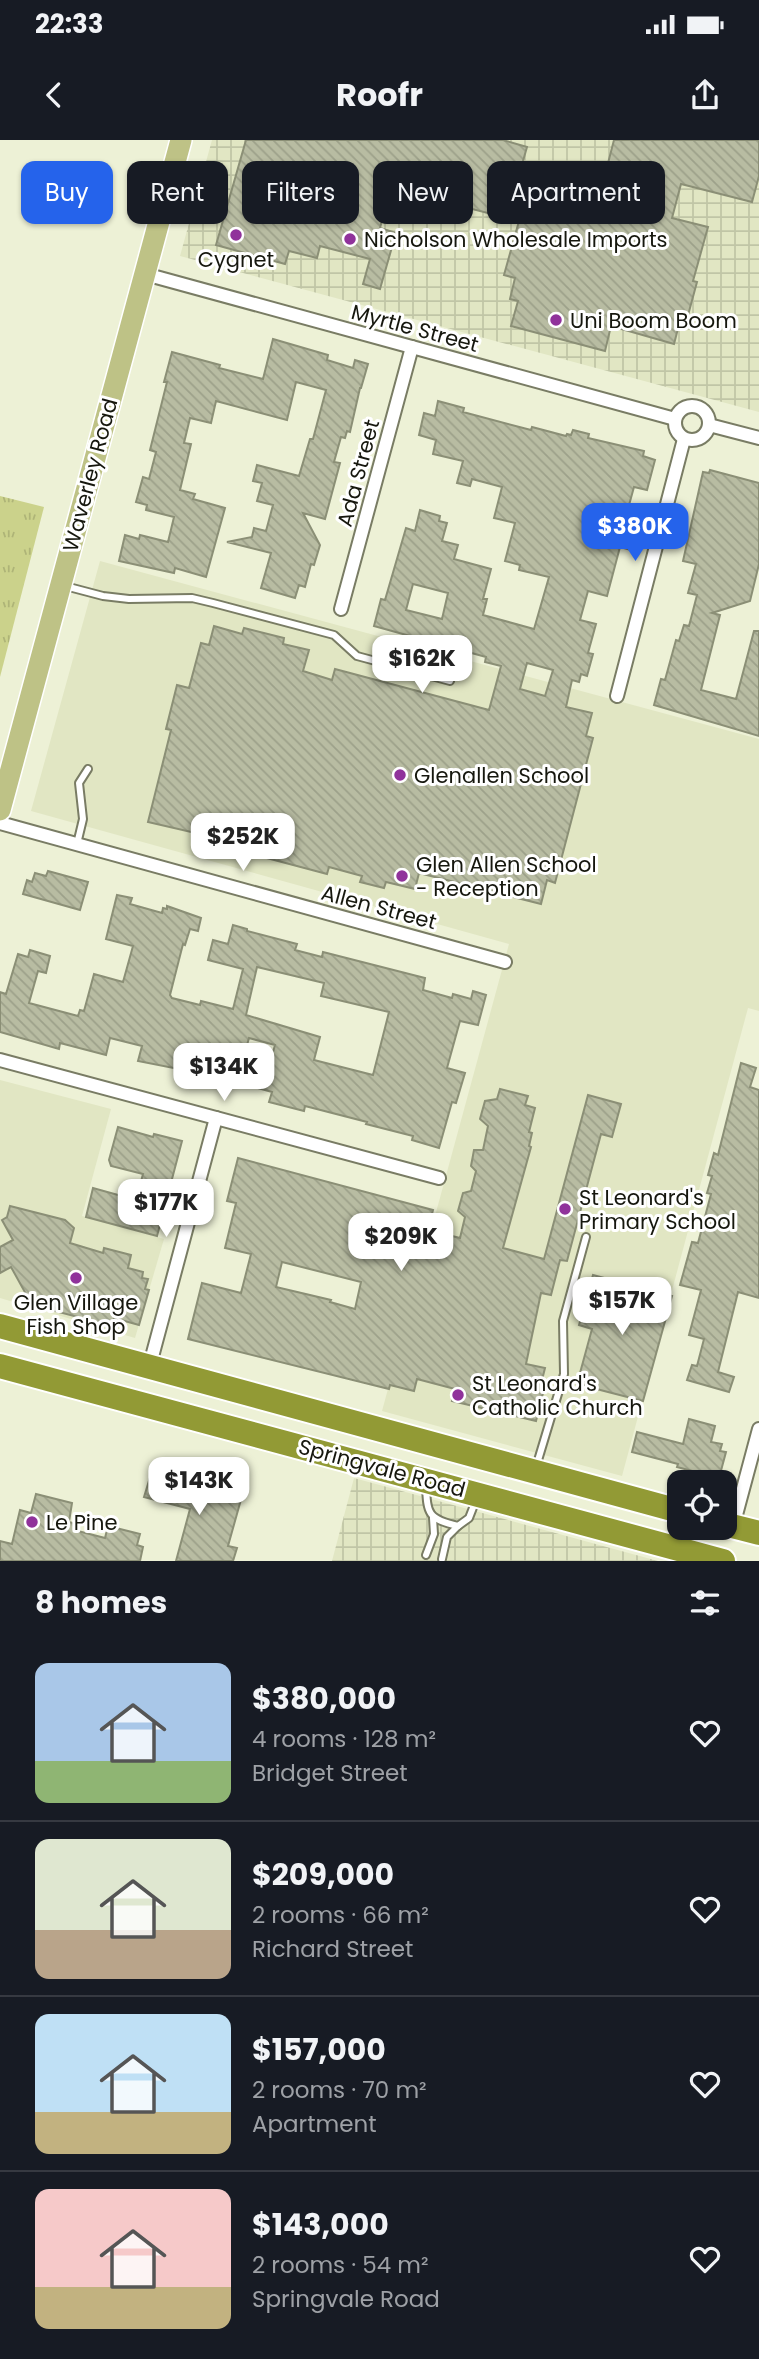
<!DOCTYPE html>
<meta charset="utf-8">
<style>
:root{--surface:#171b24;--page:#20242c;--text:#f1f3f6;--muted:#9ea1a6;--line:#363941;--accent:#2563eb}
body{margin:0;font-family:Poppins,sans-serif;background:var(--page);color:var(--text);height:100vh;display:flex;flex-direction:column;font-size:26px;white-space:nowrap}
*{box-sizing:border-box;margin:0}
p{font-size:23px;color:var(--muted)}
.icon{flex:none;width:38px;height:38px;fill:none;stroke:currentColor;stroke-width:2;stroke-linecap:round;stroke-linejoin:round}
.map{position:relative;height:1421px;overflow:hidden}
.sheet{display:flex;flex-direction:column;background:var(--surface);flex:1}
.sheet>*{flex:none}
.banner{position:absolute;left:21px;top:21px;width:718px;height:63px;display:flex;gap:14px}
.buttons{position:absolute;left:667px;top:1330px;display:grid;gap:14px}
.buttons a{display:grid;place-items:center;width:70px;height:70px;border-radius:14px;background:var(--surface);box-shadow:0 2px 5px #0004;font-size:35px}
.price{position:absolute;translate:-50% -60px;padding:0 16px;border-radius:14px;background:#fff;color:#222;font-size:23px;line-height:46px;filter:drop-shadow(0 2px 4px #0008)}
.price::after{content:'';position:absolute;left:50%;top:42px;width:21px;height:16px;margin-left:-10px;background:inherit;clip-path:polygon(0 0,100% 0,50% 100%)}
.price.on{background:var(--accent);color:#fff}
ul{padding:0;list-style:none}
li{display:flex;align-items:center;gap:21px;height:175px;padding:0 35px}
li+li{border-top:2px solid var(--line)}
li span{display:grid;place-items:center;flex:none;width:196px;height:140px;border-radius:14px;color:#555}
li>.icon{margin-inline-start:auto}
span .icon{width:84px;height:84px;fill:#fffc;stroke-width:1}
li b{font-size:30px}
h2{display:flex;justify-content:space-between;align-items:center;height:84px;padding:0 35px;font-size:30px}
.chip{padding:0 24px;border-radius:14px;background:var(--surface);box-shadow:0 2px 5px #0004;font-size:24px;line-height:63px}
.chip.on{background:var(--accent);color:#fff}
.status{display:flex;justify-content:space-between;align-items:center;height:49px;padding:0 35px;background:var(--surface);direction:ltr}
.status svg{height:19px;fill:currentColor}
header{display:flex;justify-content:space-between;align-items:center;height:91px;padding:0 35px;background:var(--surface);font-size:32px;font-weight:700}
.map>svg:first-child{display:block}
.built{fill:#e1e6c3}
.industrial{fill:url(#industrial-grid)}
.park{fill:url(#park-tufts)}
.building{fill:url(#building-back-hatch);stroke:#8b8f76;stroke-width:2;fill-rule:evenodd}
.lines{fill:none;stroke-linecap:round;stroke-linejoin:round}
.lane-casing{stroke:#797c64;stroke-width:10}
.street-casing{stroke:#797c64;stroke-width:16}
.primary-casing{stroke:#fff;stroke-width:24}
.highway-casing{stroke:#fff;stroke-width:28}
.lane{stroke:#fff;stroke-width:6}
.street{stroke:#fff;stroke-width:12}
.primary{stroke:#bec286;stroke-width:21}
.highway{stroke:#929a35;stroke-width:24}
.poi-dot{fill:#90329b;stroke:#fff;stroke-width:2.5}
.labels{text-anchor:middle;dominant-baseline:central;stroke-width:6;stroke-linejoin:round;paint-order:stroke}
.poi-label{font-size:21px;fill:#16170e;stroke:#fff;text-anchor:start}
.street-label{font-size:21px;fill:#16170e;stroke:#fff}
</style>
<div class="status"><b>22:33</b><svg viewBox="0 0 49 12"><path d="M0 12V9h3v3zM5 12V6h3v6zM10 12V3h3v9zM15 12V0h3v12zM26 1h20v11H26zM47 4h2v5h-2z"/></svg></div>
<header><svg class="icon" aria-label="back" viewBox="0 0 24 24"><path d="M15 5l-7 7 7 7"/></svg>Roofr<svg class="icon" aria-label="share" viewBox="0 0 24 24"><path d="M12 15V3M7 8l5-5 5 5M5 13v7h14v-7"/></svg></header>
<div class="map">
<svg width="759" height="1421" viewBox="0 0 759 1421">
<defs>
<pattern id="industrial-grid" width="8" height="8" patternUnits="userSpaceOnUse" patternTransform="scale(1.75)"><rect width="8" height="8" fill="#e1e6c3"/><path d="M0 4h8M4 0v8" fill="none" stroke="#c0c5a6"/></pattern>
<pattern id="park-tufts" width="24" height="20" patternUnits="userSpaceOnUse" patternTransform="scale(1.75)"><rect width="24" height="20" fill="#cbd28b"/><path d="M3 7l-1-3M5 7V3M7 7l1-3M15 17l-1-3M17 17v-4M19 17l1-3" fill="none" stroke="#aeb477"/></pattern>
<pattern id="building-back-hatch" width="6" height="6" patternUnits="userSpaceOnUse" patternTransform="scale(1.75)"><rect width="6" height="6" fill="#b8bca2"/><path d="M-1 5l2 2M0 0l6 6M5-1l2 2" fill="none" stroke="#9da18a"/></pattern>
</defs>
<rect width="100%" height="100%" fill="#edf1d6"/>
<g class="built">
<polygon points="100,421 759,599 759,871 748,868 622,1336 382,1271 509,804 31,671"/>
<polygon points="0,940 111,969 82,1076 164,1099 135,1198 0,1158"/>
</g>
<g class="industrial">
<polygon points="212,0 759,0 759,272 180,116"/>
<polygon points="354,1338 658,1421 332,1421"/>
</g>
<polygon class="park" points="0,356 44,367 0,537"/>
<g class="building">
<polygon points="246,0 503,0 527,7 511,63 540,71 547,44 599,58 614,0 759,0 759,36 752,62 681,44 672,78 708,87 693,141 697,142 687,179 681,177 674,204 611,186 605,211 511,186 518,161 510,159 515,138 504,135 519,81 449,63 444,80 428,76 432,59 390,48 380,88 396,93 380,149 363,144 370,119 320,106 317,118 289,111 285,124 216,105"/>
<polygon points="273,199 328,215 327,220 353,228 355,220 368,224 361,248 360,248 350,292 347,291 345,298 341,297 334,322 340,323 325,379 303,373 320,405 314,425 311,424 305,447 299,445 295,458 261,448 271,413 227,402 252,397 254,388 266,391 273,365 257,361 262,343 253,341 257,325 299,336 310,299 313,299 326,250 296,242 287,280 216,261 211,283 190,278 184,303 191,304 180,350 195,354 193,359 225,368 206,437 175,428 174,433 119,421 125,395 139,399 140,395 168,402 174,377 146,370 147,365 136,362 143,337 149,339 156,312 150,310 167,242 164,242 172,212 220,225 219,228 263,239"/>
<path d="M438 261 464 268 463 272 531 290 532 287 566 296 567 294 571 295 573 290 589 294 588 298 644 311 643 316 655 320 647 350 634 347 626 376 639 379 631 410 620 407 607 456 588 451 580 480 596 484 588 513 593 514 587 536 581 534 579 542 572 540 566 567 592 573 586 596 593 598 555 743 547 740 541 764 419 733 415 749 386 742 384 748 360 742 362 736 329 727 327 734 263 717 265 709 148 682 171 590 166 589 177 545 189 548 201 503 209 505 214 486 242 494 244 488 284 498 283 504 309 510 303 531 332 540 335 529 489 570 501 526 485 522 486 517 374 486 381 459 385 460 406 388 415 391 420 370 440 376 439 381 447 383 442 401 458 405 454 419 491 429 483 459H487L483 475 534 489 549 437 519 430 520 425 505 421 515 383 494 378 502 347 472 339 470 346 457 343 463 321 433 314 436 300 419 295 424 273 435 276ZM413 444 448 453 442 479 406 470ZM527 523 553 530 545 556 520 549Z"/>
<polygon points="710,330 759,343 759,424 750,461 712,473 720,475 701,550 736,559 754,491 759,491 759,596 654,565 661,539 665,540 676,500 679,501 684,485 689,486 697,455 688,453 696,424 683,421 703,332 709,333"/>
<polygon points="48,731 88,742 80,770 23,754 27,740 32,742 35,733 46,736"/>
<path d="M117 755 132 758 130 764 162 773 163 768 167 769V766L201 778 198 791 190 789 185 805 183 804 170 855 172 858 200 865 201 861 233 869 243 829 208 820 213 800 228 804 233 785 247 789V791L297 804 295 810 322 817 323 812 425 838 423 850 452 858 453 854 471 859 473 851 486 855 478 885 460 881 447 928 465 933 456 963 452 962 439 1008 412 1000 413 996 366 984 367 982 305 966 304 971 269 962 272 952 229 940 228 945 183 934 184 930 138 921 142 906 110 898 106 915 60 903 59 909 0 892V852L6 854 18 814 28 817 30 810 50 816 46 833 38 831 29 863 78 876 80 870 84 871 94 834 123 842 133 806 106 799ZM257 827 324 843 321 856 389 872 373 935 314 920 320 897 246 875ZM249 898 275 905 268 930 242 923Z"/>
<polygon points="741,923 756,928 750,947 759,950 759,1158 738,1152 718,1232 734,1237 729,1252 687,1240 692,1225 697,1226 704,1199 689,1195 701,1150 680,1145 692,1102 698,1103 711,1054 707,1053 712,1036 708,1035 714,1013 718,1015"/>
<path d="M500 949 528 956 525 965 535 968 529 992 532 993 529 1006 531 1007 503 1108 544 1119 588 955 621 964 612 997 601 994 567 1121 560 1120 551 1155 541 1153 526 1224 545 1228 542 1240 546 1241 536 1281 452 1261 455 1249 417 1239 414 1251 390 1245 389 1249 188 1199 202 1143 241 1153 251 1114 225 1108 236 1063 227 1061 238 1018 433 1070 428 1090 460 1098 465 1077 458 1071 463 1053 471 1051 476 1031 471 1026 474 1010H483L488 986 480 979 485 961 497 959ZM282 1122 361 1142 355 1169 330 1162 331 1160 276 1147Z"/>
<polygon points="118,987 153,997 154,994 182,1001 157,1096 86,1077 93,1048 136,1060 143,1034 111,1026 109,1020"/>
<polygon points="10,1066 65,1080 74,1088 70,1103 103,1113 104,1108 131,1115 128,1128 143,1132 142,1138 148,1139 145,1149 149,1150 139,1185 114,1178 112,1186 32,1165 11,1127 0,1133 0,1107 13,1100 2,1080 7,1077"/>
<polygon points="593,1135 672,1156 643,1261 577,1244 592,1189 579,1185"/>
<polygon points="689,1279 715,1286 711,1302 722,1304 720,1311 726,1312 719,1338 677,1327 678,1324 632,1312 637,1292 683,1304"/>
<polygon points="152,1331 170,1334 180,1339 242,1356 228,1406 237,1408 233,1421 176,1421 190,1369 144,1357"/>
<polygon points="36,1354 72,1363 69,1382 76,1384 74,1390 105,1398 108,1386 140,1394 137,1405 143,1407 140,1421 0,1421 0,1401 12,1404 20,1370 31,1373"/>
</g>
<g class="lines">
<defs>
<g id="lane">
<polyline points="65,446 103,456 129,459 192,458 213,463 334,495 357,516 450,541"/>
<polyline points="77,704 83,679 79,643 88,629"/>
<polyline points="536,1327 564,1234 563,1181 586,1097"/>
<path d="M426 1345C427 1374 428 1379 458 1386L469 1378 476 1360"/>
<polyline points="426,1415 434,1394 433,1378"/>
<polyline points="442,1419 447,1397 458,1386"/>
</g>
<g id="street">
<polyline points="145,134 675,279"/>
<circle cx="692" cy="283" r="17"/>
<polyline points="709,285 759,298"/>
<polyline points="341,469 412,207"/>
<polyline points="617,556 684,299"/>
<polyline points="0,683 505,822"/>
<polyline points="0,920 439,1038"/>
<polyline points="149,1228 216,978"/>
<polyline points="733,1386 759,1289"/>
</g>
<polyline id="primary" points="0,670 181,0"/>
<g id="highway">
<polyline points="0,1186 679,1371"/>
<polyline points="0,1226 723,1421"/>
<polyline points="724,1384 759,1393"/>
</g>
</defs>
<use href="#lane" class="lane-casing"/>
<use href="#street" class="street-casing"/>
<use href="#primary" class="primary-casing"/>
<use href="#highway" class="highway-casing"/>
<use href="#lane" class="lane"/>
<use href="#street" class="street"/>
<use href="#primary" class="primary"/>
<use href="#highway" class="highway"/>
</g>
<g class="poi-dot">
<circle cx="236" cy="95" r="7"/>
<circle cx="350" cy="99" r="7"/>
<circle cx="556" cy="180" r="7"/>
<circle cx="400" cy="635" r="7"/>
<circle cx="402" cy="736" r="7"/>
<circle cx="565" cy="1069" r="7"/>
<circle cx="76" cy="1138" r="7"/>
<circle cx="458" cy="1255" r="7"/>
<circle cx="32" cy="1382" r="7"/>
</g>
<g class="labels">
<g class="poi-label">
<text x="364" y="99">Nicholson Wholesale Imports</text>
<text x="236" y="119" text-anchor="middle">Cygnet</text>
<text x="570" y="180">Uni Boom Boom</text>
<text x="414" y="635">Glenallen School</text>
<text x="416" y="724">Glen Allen School<tspan x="416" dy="24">- Reception</tspan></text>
<text x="579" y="1057">St Leonard's<tspan x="579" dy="24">Primary School</tspan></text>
<text x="76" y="1162" text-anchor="middle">Glen Village<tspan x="76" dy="24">Fish Shop</tspan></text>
<text x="472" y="1243">St Leonard's<tspan x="472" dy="24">Catholic Church</tspan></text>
<text x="46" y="1382">Le Pine</text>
</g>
<g class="street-label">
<text transform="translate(415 188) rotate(15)">Myrtle Street</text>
<text transform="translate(358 333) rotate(-75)">Ada Street</text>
<text transform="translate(90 335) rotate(-75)">Waverley Road</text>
<text transform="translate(379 767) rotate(15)">Allen Street</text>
<text transform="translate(382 1328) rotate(15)">Springvale Road</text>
</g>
</g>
</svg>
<div class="buttons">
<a><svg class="icon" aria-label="locate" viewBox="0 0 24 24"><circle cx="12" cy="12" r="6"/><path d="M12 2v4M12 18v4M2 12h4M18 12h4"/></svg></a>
</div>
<b class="price on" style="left:635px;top:423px">$380K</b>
<b class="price" style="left:422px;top:555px">$162K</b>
<b class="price" style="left:243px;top:733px">$252K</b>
<b class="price" style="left:224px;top:963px">$134K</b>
<b class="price" style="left:166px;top:1099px">$177K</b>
<b class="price" style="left:401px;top:1133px">$209K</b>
<b class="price" style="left:622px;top:1197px">$157K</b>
<b class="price" style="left:199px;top:1377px">$143K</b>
<div class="banner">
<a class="chip on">Buy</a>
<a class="chip">Rent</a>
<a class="chip">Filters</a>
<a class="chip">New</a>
<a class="chip">Apartment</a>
</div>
</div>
<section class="sheet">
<h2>8 homes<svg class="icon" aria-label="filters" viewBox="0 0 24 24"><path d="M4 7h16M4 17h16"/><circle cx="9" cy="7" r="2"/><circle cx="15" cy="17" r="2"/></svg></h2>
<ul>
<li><span style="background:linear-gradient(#a9c7e8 70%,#8fb573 0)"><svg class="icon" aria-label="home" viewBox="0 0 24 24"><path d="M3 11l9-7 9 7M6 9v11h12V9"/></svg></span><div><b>$380,000</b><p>4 rooms · 128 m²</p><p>Bridget Street</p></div><svg class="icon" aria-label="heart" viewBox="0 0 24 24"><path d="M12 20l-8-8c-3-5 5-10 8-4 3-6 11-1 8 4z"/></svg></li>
<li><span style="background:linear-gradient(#dfe7d0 65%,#b9a48a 0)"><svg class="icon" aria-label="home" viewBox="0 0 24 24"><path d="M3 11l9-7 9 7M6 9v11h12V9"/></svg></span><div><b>$209,000</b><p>2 rooms · 66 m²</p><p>Richard Street</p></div><svg class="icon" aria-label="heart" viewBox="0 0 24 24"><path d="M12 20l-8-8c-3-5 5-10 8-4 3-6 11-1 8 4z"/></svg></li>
<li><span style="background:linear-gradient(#bfe0f5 70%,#c2b280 0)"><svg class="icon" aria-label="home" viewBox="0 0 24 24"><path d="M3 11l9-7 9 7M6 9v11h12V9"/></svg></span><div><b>$157,000</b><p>2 rooms · 70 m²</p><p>Apartment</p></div><svg class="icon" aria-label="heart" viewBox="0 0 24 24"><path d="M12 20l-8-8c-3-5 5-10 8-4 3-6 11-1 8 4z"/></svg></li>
<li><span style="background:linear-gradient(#f6c9c9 70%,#c2b280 0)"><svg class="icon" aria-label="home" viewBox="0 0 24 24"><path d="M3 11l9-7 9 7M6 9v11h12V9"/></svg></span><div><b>$143,000</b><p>2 rooms · 54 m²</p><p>Springvale Road</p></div><svg class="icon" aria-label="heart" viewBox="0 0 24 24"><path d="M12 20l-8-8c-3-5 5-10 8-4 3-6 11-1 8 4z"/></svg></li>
</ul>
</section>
